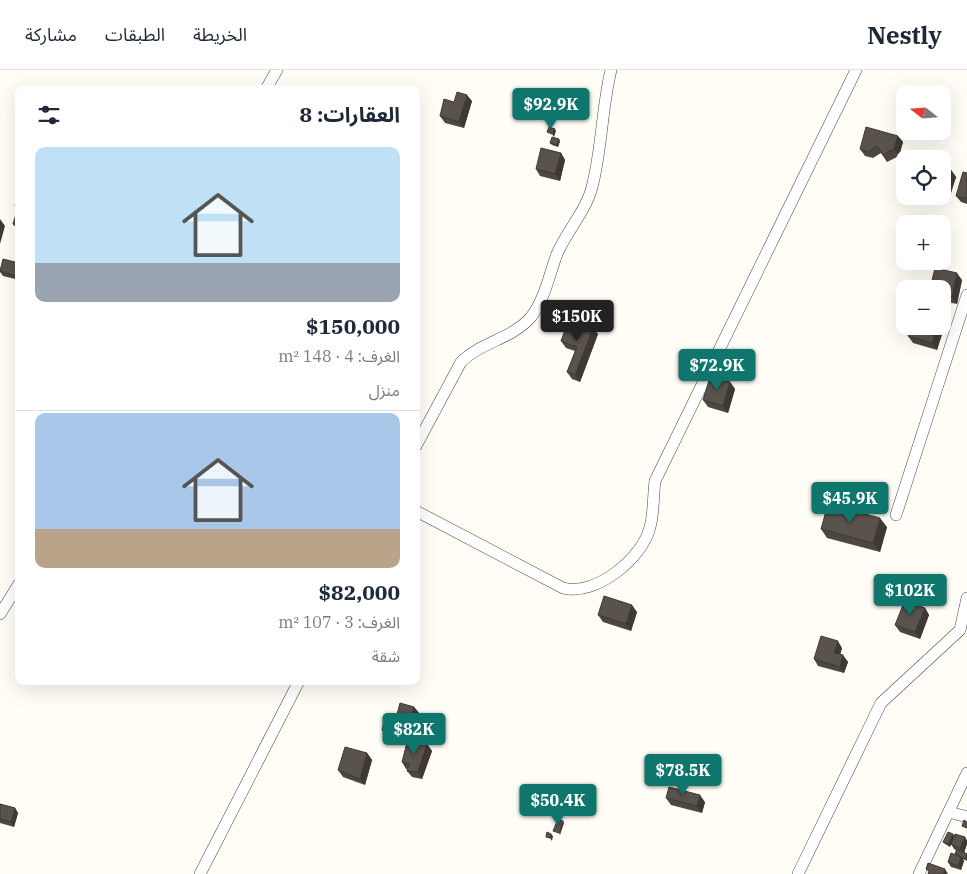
<!DOCTYPE html>
<html lang="ar">
<meta charset="utf-8">
<style>
:root{--surface:#fff;--page:#f6f6f7;--text:#1f2937;--muted:#747a83;--line:#e0e1e3;--accent:#0f766e}
body{margin:0;font-family:"IBM Plex Serif","Noto Sans Arabic",serif;background:var(--page);color:var(--text);direction:rtl;height:100vh;display:flex;flex-direction:column;font-size:19px;white-space:nowrap}
*{box-sizing:border-box;margin:0}
p{font-size:16px;color:var(--muted)}
.icon{flex:none;width:28px;height:28px;fill:none;stroke:currentColor;stroke-width:2;stroke-linecap:round;stroke-linejoin:round}
.map{position:relative;flex:1;overflow:hidden;direction:ltr}
.side{position:absolute;left:15px;top:15px;width:405px;height:600px;display:flex;flex-direction:column;background:var(--surface);border-radius:10px;box-shadow:0 5px 20px #0002;direction:rtl}
.side>*{flex:none}
.needle{width:32px;rotate:287deg}
.fabs{position:absolute;left:896px;top:15px;display:grid;gap:10px}
.fabs a{display:grid;place-items:center;width:55px;height:55px;border-radius:10px;background:var(--surface);box-shadow:0 5px 20px #0002;font-size:25px}
.price{position:absolute;translate:-50% -42px;padding:0 11px;border-radius:5px;background:var(--accent);color:#fff;font-size:16px;line-height:32px;filter:drop-shadow(0 1px 2px #0008)}
.price::after{content:'';position:absolute;left:50%;top:30px;width:15px;height:11px;margin-left:-8px;background:inherit;clip-path:polygon(0 0,100% 0,50% 100%)}
.price.active{background:#222;color:#fff}
ul{padding:0;list-style:none}
li{display:grid;align-content:center;gap:10px;height:265px;padding:0 20px}
li+li{border-top:1px solid var(--line)}
li span{display:grid;place-items:center;height:155px;border-radius:10px;color:#555}
li>.icon{margin-inline-start:auto}
span .icon{width:90px;height:90px;fill:#fffc;stroke-width:1}
li b{font-size:21px}
h2{display:flex;justify-content:space-between;align-items:center;height:60px;padding:0 20px;font-size:21px}
header{display:flex;align-items:center;gap:30px;box-sizing:border-box;height:70px;padding:0 25px;background:var(--surface);border-bottom:1px solid var(--line)}
header strong{font-size:24px}
nav{display:flex;gap:28px;margin-inline-start:auto;font-size:18px}
.map>svg:first-child{display:block}
.lines{fill:none;stroke-linecap:round;stroke-linejoin:round}
.minor-casing{stroke:#444;stroke-width:12}
.minor{stroke:#fff;stroke-width:11}
.wall{fill:#4d4742}
.shaded-wall{fill:#3f3936}
.building{fill:#5a524d;stroke:#3f3936}
</style>
<header>
<strong>Nestly</strong>
<nav><a>الخريطة</a><a>الطبقات</a><a>مشاركة</a></nav>
</header>
<div class="map">
<svg width="967" height="804" viewBox="0 0 967 804">
<rect width="100%" height="100%" fill="#fffdf5"/>
<g class="lines">
<defs>
<g id="minor">
<polyline points="266,19 277,0"/>
<path d="M416 376 461 292C481 272 512 269 531 247 545 229 549 205 557 184 567 160 588 139 593 113 602 76 602 37 611 0"/>
<path d="M416 441 563 518C595 527 643 488 650 457 654 443 653 426 655 411L856 0"/>
<polyline points="896,445 967,225"/>
<polyline points="0,544 19,514"/>
<polyline points="949,742 967,747"/>
<polyline points="200,804 299,611"/>
<polyline points="798,804 881,633 960,560 967,528"/>
<polyline points="919,804 967,703"/>
</g>
</defs>
<use href="#minor" class="minor-casing"/>
<use href="#minor" class="minor"/>
</g>
<g class="wall">
<polygon points="472,31 464,58 445,53 440,46 454,32"/>
<polygon points="898,66 903,72 899,86 887,92 881,83 873,88 865,86 860,79"/>
<polygon points="560,71 558,77 552,75 550,73"/>
<polygon points="561,83 565,90 560,111 540,106 536,99"/>
<polygon points="942,97 951,100 956,107 949,129 940,126 942,126"/>
<polygon points="967,103 967,134 961,132 956,126"/>
<polygon points="19,142 19,159 16,158 13,154"/>
<polygon points="19,193 19,210 3,206 0,202 0,199"/>
<polygon points="962,210 957,234 942,231 942,219"/>
<polygon points="937,256 939,256 943,261 937,280 913,273 908,266"/>
<polygon points="598,264 580,312 572,309 567,302 575,281 566,278 561,271"/>
<polygon points="730,312 735,319 728,343 708,337 703,330"/>
<polygon points="887,457 880,482 827,468 821,459"/>
<polygon points="925,538 929,545 920,569 900,562 895,555"/>
<polygon points="637,542 631,561 603,552 598,545"/>
<polygon points="842,578 840,584 848,592 844,603 818,596 814,589"/>
<polygon points="414,637 419,643 412,670 427,674 432,681 422,709 412,707 407,701 408,699 406,699 402,692 407,672 387,667 382,660 396,648"/>
<polygon points="367,683 372,690 365,715 343,707 338,700"/>
<polygon points="666,728 705,732 702,743 671,735"/>
<polygon points="0,734 15,738 18,743 14,757 0,753"/>
<polygon points="953,764 954,766 965,767 967,771 967,774 964,782 967,784 967,791 963,789 964,791 961,800 951,797 948,792 955,785 956,780 954,779 951,774 953,768 950,777 945,774 943,772"/>
</g>
<g class="shaded-wall">
<polygon points="467,25 472,31 464,58 459,52"/>
<polygon points="555,59 556,61 554,67 552,64"/>
<polygon points="898,66 903,72 899,86 894,79"/>
<polygon points="559,69 560,71 558,77 557,75"/>
<polygon points="561,83 565,90 560,111 555,104"/>
<polygon points="951,100 956,107 949,129 945,122"/>
<polygon points="0,149 5,156 0,174"/>
<polygon points="957,203 962,210 957,234 952,227"/>
<polygon points="937,256 939,256 943,261 937,280 932,273"/>
<polygon points="593,258 598,264 580,312 575,305"/>
<polygon points="730,312 735,319 728,343 723,336"/>
<polygon points="880,448 887,457 880,482 873,473"/>
<polygon points="632,535 637,542 631,561 626,554"/>
<polygon points="925,538 929,545 920,569 915,562"/>
<polygon points="838,571 842,578 839,589 834,583"/>
<polygon points="843,585 848,592 844,603 840,597"/>
<polygon points="414,637 419,643 411,673 406,666"/>
<polygon points="427,674 432,681 422,709 418,702"/>
<polygon points="367,683 372,690 365,715 360,709"/>
<polygon points="700,725 705,732 702,743 697,736"/>
<polygon points="15,738 18,743 14,757 11,752"/>
<polygon points="563,751 564,753 560,765 559,763"/>
<polygon points="551,764 553,766 552,771 550,768"/>
<polygon points="953,764 954,767 950,777 948,774"/>
<polygon points="965,767 967,771 967,774 964,783 960,778"/>
<polygon points="961,787 964,791 961,800 958,796"/>
<polygon points="945,799 948,804 943,804"/>
</g>
<g class="building">
<polygon points="457,22 467,25 459,52 440,46 444,29 454,32"/>
<polygon points="549,57 555,59 552,64 547,62"/>
<polygon points="866,57 898,66 894,79 883,85 877,76 868,82 860,79"/>
<polygon points="552,67 559,69 557,75 550,73"/>
<polygon points="541,78 561,83 555,104 536,99"/>
<polygon points="942,97 951,100 945,122 942,122"/>
<polygon points="963,102 967,103 967,129 956,126"/>
<polygon points="19,122 19,137 15,136"/>
<polygon points="17,141 19,142 19,155 13,154"/>
<polygon points="3,189 19,193 19,207 0,201"/>
<polygon points="935,198 957,203 952,227 942,225 942,219 930,219"/>
<polygon points="569,249 593,258 575,305 567,302 577,277 561,271"/>
<polygon points="911,256 937,256 932,273 908,266"/>
<polygon points="710,307 730,312 723,336 703,330"/>
<polygon points="828,434 880,448 873,473 821,459"/>
<polygon points="604,526 632,535 626,554 598,545"/>
<polygon points="905,530 925,538 915,562 895,555"/>
<polygon points="821,566 838,571 834,583 843,585 840,597 814,589"/>
<polygon points="400,633 414,637 406,666 382,660 386,645 396,648"/>
<polygon points="408,669 427,674 418,702 407,701 409,694 402,692"/>
<polygon points="345,677 367,683 360,709 338,700"/>
<polygon points="669,717 700,725 697,736 666,728"/>
<polygon points="0,734 15,738 11,752 0,749"/>
<polygon points="558,749 563,751 559,763 553,761"/>
<polygon points="964,750 967,752 967,758 962,756"/>
<polygon points="547,762 551,764 550,768 546,767"/>
<polygon points="948,762 953,764 948,774 943,772"/>
<polygon points="955,764 965,767 960,778 951,774"/>
<polygon points="957,779 967,784 965,789 955,784"/>
<polygon points="951,783 961,787 958,796 948,792"/>
<polygon points="928,793 945,799 943,804 928,804 929,801 926,799"/>
</g>
</svg>
<div class="fabs">
<a><svg class="needle" viewBox="-14 -14 28 28"><path d="M0-13l5 13h-10z" fill="#e53935"/><path d="M0 13l5-13h-10z" fill="#747a83"/></svg></a>
<a><svg class="icon" aria-label="locate" viewBox="0 0 24 24"><circle cx="12" cy="12" r="6"/><path d="M12 2v4M12 18v4M2 12h4M18 12h4"/></svg></a>
<a>+</a>
<a>−</a>
</div>
<b class="price" style="left:551px;top:60px">$92.9K</b>
<b class="price active" style="left:577px;top:272px">$150K</b>
<b class="price" style="left:717px;top:321px">$72.9K</b>
<b class="price" style="left:850px;top:454px">$45.9K</b>
<b class="price" style="left:910px;top:546px">$102K</b>
<b class="price" style="left:414px;top:685px">$82K</b>
<b class="price" style="left:683px;top:726px">$78.5K</b>
<b class="price" style="left:558px;top:756px">$50.4K</b>
<section class="side">
<h2>العقارات: 8<svg class="icon" aria-label="filters" viewBox="0 0 24 24"><path d="M4 7h16M4 17h16"/><circle cx="9" cy="7" r="2"/><circle cx="15" cy="17" r="2"/></svg></h2>
<ul>
<li><span style="background:linear-gradient(#bfe0f5 75%,#9aa5b1 0)"><svg class="icon" aria-label="home" viewBox="0 0 24 24"><path d="M3 11l9-7 9 7M6 9v11h12V9"/></svg></span><div><b>$150,000</b><p>الغرف: 4 · 148 m²</p><p>منزل</p></div></li>
<li><span style="background:linear-gradient(#a9c7e8 75%,#b9a48a 0)"><svg class="icon" aria-label="home" viewBox="0 0 24 24"><path d="M3 11l9-7 9 7M6 9v11h12V9"/></svg></span><div><b>$82,000</b><p>الغرف: 3 · 107 m²</p><p>شقة</p></div></li>
</ul>
</section>
</div>
